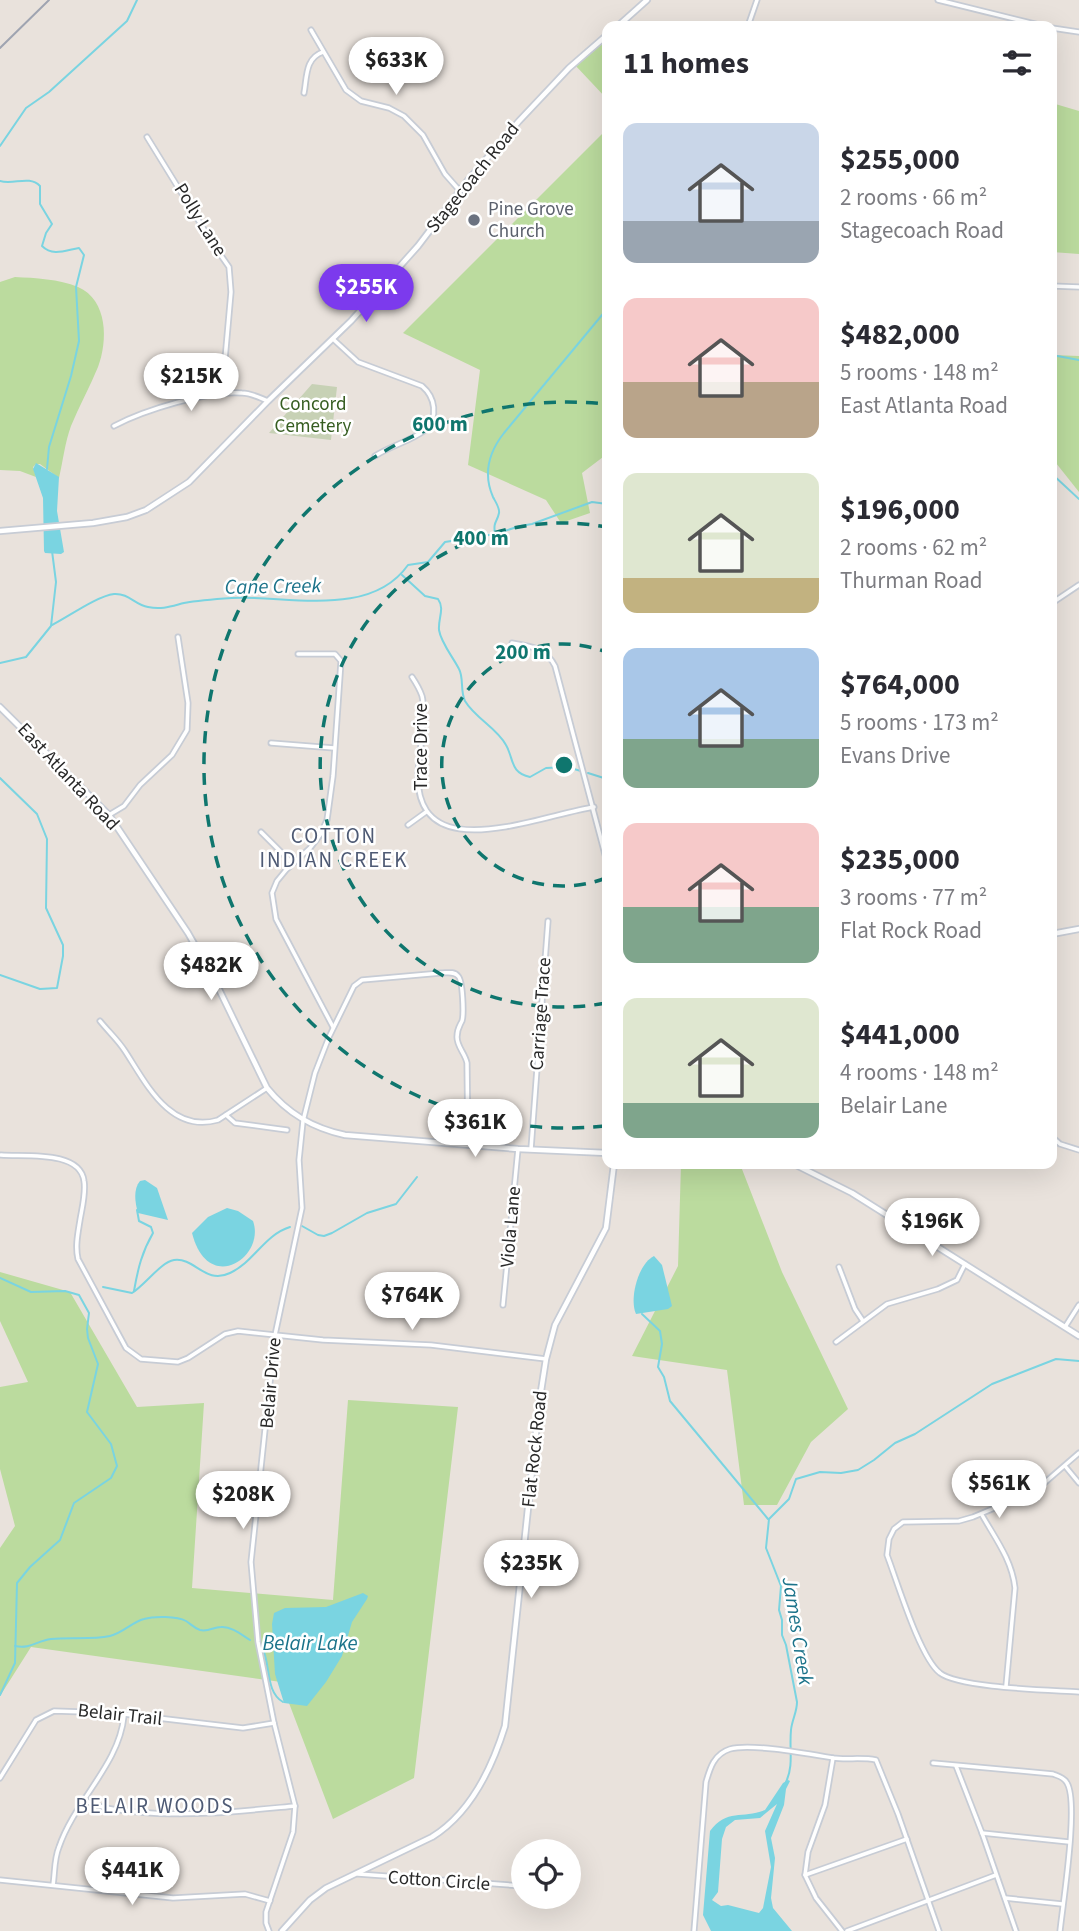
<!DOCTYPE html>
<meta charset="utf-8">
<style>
:root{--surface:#fff;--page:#f7f7f7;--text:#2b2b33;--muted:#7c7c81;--accent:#7c3aed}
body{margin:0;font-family:"Source Sans 3",sans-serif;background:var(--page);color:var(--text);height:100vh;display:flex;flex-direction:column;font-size:26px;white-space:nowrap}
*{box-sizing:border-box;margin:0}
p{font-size:23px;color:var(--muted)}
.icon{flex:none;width:38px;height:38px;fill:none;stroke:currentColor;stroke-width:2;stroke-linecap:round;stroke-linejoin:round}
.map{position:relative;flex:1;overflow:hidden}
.side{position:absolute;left:602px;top:21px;width:455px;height:1148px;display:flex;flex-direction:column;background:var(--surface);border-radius:14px;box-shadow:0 7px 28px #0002}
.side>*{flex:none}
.controls{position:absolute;left:511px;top:1839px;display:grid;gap:14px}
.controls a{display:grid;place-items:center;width:70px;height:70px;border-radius:50%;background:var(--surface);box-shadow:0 7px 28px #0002;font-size:35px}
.price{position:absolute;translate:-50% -60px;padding:0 16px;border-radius:24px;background:#fff;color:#222;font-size:23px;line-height:46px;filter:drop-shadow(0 2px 4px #0008)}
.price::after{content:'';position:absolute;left:50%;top:42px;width:21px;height:16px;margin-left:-10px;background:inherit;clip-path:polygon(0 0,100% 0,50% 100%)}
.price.on{background:var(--accent);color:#fff}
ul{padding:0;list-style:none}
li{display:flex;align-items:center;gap:21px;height:175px;padding:0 21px}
li span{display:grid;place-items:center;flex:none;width:196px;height:140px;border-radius:14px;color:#555}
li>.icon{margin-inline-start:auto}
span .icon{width:84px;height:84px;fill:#fffc;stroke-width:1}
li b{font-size:30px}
h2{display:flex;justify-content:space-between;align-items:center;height:84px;padding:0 21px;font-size:30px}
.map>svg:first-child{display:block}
.green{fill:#bbdb9e}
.cemetery{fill:#c7d1b5}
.water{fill:#7ad4e1;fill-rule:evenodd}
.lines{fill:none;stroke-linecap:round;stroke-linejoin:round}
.stream{stroke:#7ad4e1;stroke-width:2}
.minor-casing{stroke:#c7ccd5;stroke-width:7}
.tertiary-casing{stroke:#c7ccd5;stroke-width:8}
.minor{stroke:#fff;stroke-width:3.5}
.tertiary{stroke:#fff;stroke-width:4.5}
.rail{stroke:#9fa4b1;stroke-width:2}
.ring{fill:none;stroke:#0f766e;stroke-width:3.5;stroke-dasharray:12 9}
.worship-dot{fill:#6b7280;stroke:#fff;stroke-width:2.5}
.labels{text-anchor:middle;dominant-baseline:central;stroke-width:5;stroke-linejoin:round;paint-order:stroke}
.street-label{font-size:19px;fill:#292929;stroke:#fff}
.worship-label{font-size:19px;fill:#5b616d;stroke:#fff;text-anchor:start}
.park-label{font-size:19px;fill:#365d21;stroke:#fff}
.water-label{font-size:21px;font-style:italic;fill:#1b738a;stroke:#fff}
.neighbourhood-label{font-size:21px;letter-spacing:2px;fill:#4e5a74;stroke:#fff}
.centre{fill:#0f766e;stroke:#fff;stroke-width:3.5}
.ring-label{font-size:21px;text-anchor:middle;font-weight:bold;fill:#0f766e;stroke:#fff;stroke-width:5;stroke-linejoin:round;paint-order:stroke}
</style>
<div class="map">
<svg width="1079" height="1931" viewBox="0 0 1079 1931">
<rect width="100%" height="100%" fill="#e9e2dc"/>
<g class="green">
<polygon points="607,34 607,99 574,64"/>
<polygon points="1052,103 1079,111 1079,254 1052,252"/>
<polygon points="607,129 607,454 582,473 590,513 561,523 546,500 468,465 480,370 403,333"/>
<path d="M15 277C35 278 59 279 78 287 108 300 108 341 98 367 90 387 79 406 71 426 65 442 63 461 59 478L40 464H36L33 467 36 477 20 471 0 470V282Z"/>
<polygon points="1052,355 1079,356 1079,492 1052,458"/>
<polygon points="681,1164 740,1164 782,1272 848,1409 811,1442 777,1505 744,1505 727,1370 632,1356 678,1266"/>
<polygon points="0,1272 70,1292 137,1407 204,1403 192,1588 333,1600 348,1400 458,1407 414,1778 333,1819 281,1682 31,1647 0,1696 0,1548 15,1526 0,1469 0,1387 28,1382 0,1321"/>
</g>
<polygon class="cemetery" points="312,384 337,387 331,440 269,433"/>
<g class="water">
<polygon points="36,463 59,477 57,511 64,552 61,554 45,553 44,551 43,498 33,469"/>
<path d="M145 1180 157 1188 168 1220 138 1213C135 1203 133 1189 140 1181Z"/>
<path d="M227 1208 238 1211 253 1221C266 1257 208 1296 192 1233L208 1217Z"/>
<path d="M654 1256 662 1265 672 1306 668 1309 636 1314C629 1299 638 1264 654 1256Z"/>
<polygon points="363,1593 368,1596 367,1599 352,1622 342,1656 326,1682 307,1706 284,1703 275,1674 272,1624 274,1613 285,1608 326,1607"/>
<path d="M788 1780 790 1781 786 1789 784 1805 771 1838 775 1858 771 1898 773 1908 792 1931H711L703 1915 710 1831C727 1808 743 1819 765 1810L783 1783ZM777 1804 765 1831 771 1867 763 1908 759 1913 728 1905 721 1906 712 1900 718 1892 722 1839 726 1827 735 1820 760 1818Z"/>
</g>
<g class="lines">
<g class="stream">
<polyline points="0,146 26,108 49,92 127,21 137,0"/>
<path d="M0 181C14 185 29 175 40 186V204L52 224 46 233 42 246C53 257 66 250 79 248L84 255 76 287 79 341 71 376 49 447 47 469"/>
<polyline points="1052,355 1079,360"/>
<polyline points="1052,474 1079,499"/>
<path d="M495 534C493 521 497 523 499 513 500 508 495 501 493 497 483 474 489 452 504 433L607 309"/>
<path d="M402 575 425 596 438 599C445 609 438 618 439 630 441 643 453 657 459 669 464 678 460 691 465 701 475 718 497 728 506 745 514 759 510 773 530 777L546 768 567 767 581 771"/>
<path d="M52 625C68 617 97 596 114 594 129 593 135 605 148 607 162 610 172 606 184 603 200 600 216 599 232 598 287 595 370 619 408 565L428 562 445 542 495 534 520 526 532 524 592 502 607 504"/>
<polyline points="0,663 26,657 51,626 56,582 52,551"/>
<polyline points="588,773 607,779"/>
<polyline points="0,778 37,814 47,839 46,908 63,945 63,956 57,988 40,989 0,975"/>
<polyline points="302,1226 318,1235 324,1236 332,1233 367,1213 396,1204 417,1177"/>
<polyline points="0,1278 31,1292 65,1291 79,1295 89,1313 87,1329 88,1338 98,1364 87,1412 111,1444 117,1466 111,1478 74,1503 60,1540 30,1567 17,1583 15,1663 0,1695"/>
<path d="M103 1287 132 1293C145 1285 161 1262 174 1260 195 1257 205 1285 230 1273 254 1262 264 1235 290 1227"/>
<path d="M134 1291C138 1268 142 1252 153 1233L151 1227 139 1221 137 1210"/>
<polyline points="642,1314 660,1331 662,1344 658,1367 664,1377 670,1401 768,1519"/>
<path d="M15 1646C31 1649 36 1641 51 1639 70 1637 91 1640 110 1636 123 1633 132 1622 144 1619 154 1616 177 1616 186 1621 191 1624 194 1628 200 1630 209 1632 213 1627 221 1627 231 1626 242 1635 250 1640"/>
<path d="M262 1647C271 1664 265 1692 283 1702"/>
<path d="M786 1782C794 1765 789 1749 791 1730 792 1720 797 1712 797 1702L786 1645 782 1635V1620L779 1610 781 1586 766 1548 769 1519 789 1499 796 1479 820 1472 841 1473 858 1470 874 1460 895 1443 915 1434 992 1384 1056 1359 1079 1361"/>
</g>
<defs>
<g id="minor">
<polyline points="938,0 1043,26"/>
<polyline points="748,26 757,0"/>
<polyline points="1052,28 1079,32"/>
<polyline points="311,30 346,90 361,101 389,108 404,116 423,135 445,174 460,191"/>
<path d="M304 93C307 77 305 58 323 52"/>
<polyline points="147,137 213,244 229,267 231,292 222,393"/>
<polyline points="1052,286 1079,287"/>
<path d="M333 339 358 362 422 386C435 397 439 417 425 430 411 441 390 446 375 456"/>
<path d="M114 426C144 410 209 390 242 393 251 393 260 398 268 401"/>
<polyline points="1052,603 1079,585"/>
<path d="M512 643C531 646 546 648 555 666L607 862"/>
<polyline points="298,654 335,654 341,661 333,776 327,820 320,835 310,848 286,870 277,881 272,893 276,919 333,1027"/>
<path d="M412 677C416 683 420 690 422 696 426 711 421 745 419 761 405 874 536 816 594 807"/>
<polyline points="271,743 334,748"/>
<polyline points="109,815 124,806 140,785 172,755 187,730 188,703 178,637"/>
<polyline points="408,825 426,812"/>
<polyline points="261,832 292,863"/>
<path d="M100 1021C108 1031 118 1040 125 1051 146 1083 170 1134 218 1120L267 1088"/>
<polyline points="226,1115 235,1123 287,1130"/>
<polyline points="1052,1137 1060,1144 1079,1150"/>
<polyline points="531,1149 548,921"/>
<path d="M1 1155C25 1157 80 1150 84 1181 86 1193 82 1208 80 1220 78 1233 75 1246 78 1259L126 1348 141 1359 178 1362 188 1358 225 1334 238 1331 323 1340 431 1345 546 1359"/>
<polyline points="839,1267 855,1309 863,1321"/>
<polyline points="503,1305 518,1149"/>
<polyline points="1065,1327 1079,1305"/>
<polyline points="836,1342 887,1304 938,1289 957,1280 965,1264"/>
<path d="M1079 1453 1035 1491 973 1517 959 1521 903 1522 894 1529 889 1539 887 1555C897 1581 920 1658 940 1673 959 1688 1051 1690 1079 1692"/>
<polyline points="1065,1466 1079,1483"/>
<path d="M982 1515C995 1538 1012 1560 1015 1588L1006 1686"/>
<polyline points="833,1758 825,1805 808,1852 805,1875 816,1898 842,1931"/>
<path d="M933 1763 1053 1774C1058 1776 1064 1777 1067 1783 1079 1803 1063 1902 1060 1931"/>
<polyline points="956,1766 982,1833 1016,1931"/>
<polyline points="0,1778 36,1720 54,1711 115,1713 243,1728 274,1723"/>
<path d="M84 1800C101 1809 118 1810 137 1812 190 1817 242 1811 295 1806"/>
<polyline points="982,1833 1069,1842"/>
<polyline points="358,1874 523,1886"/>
<polyline points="805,1875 907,1839"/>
<polyline points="0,1880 173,1898 245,1894 270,1901"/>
<path d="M53 1885C55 1872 54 1859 59 1847 75 1800 119 1765 124 1716"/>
<polyline points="1005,1898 1062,1904"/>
<path d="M269 1931 266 1923V1912L293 1832 295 1806 274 1723 258 1642 251 1562 275 1335 302 1208 299 1160 303 1121 315 1073 329 1037 354 986 362 980 441 973C447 973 454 971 458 976 463 980 464 1015 462 1021 459 1027 457 1029 457 1037 457 1047 465 1053 467 1063L468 1145"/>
<path d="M694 1931 706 1782C710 1768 714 1754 730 1749 751 1743 809 1754 833 1758 847 1760 862 1757 876 1760L898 1814 939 1931"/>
<polyline points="847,1931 996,1875"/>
</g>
<g id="tertiary">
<polyline points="618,26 647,0"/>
<polyline points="0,531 93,523 127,517 146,510 189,482 268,401 351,321 418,246 469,179 519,121 569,68 607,35"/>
<path d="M0 707 109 815 188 933 214 979 267 1088C288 1114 313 1128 345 1135L518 1149 607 1153"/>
<polyline points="1052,934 1079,929"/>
<polyline points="794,1164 852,1193 1079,1336"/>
<path d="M282 1931 310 1900 326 1888 432 1837C471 1813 492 1768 505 1726L539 1404 546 1359 555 1325 606 1228 614 1164"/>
</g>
</defs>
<use href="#minor" class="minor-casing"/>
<use href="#tertiary" class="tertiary-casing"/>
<use href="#minor" class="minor"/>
<use href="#tertiary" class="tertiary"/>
<polyline class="rail" points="0,48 49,0"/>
</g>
<g class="ring">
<path d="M606 878A121 121 0 1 1 606 652"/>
<path d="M606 1003A242 242 0 1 1 606 527"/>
<path d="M605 1126A363 363 0 1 1 605 404"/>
</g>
<circle class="worship-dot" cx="474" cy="220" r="7"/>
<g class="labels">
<g class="street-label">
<text transform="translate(473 178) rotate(-51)">Stagecoach Road</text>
<text transform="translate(200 220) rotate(58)">Polly Lane</text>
<text transform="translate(421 747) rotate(-90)">Trace Drive</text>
<text transform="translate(68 777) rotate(47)">East Atlanta Road</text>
<text transform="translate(541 1014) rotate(-86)">Carriage Trace</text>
<text transform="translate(511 1227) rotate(-85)">Viola Lane</text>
<text transform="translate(271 1383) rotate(-85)">Belair Drive</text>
<text transform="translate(535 1449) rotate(-84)">Flat Rock Road</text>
<text transform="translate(120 1715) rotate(6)">Belair Trail</text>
<text transform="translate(439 1881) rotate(4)">Cotton Circle</text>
</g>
<g class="worship-label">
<text x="488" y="209">Pine Grove<tspan x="488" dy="22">Church</tspan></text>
</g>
<g class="park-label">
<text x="313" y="404">Concord<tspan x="313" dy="22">Cemetery</tspan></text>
</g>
<g class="water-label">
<text transform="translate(273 586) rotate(-1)">Cane Creek</text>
<text transform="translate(798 1631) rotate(81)">James Creek</text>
<text x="310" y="1643">Belair Lake</text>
</g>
<g class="neighbourhood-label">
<text x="334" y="836">COTTON<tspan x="334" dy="24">INDIAN CREEK</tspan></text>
<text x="155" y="1806">BELAIR WOODS</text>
</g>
</g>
<circle cx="564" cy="765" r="10" class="centre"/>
<g class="ring-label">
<text x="440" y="431">600 m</text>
<text x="481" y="545">400 m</text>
<text x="523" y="659">200 m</text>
</g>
</svg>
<div class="controls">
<a><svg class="icon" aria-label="locate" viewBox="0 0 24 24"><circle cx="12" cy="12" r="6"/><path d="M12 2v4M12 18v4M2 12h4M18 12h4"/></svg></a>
</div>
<b class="price" style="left:396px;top:97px">$633K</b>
<b class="price on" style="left:366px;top:324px">$255K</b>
<b class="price" style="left:191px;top:413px">$215K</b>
<b class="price" style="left:211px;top:1002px">$482K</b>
<b class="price" style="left:475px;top:1159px">$361K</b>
<b class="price" style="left:932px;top:1258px">$196K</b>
<b class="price" style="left:412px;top:1332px">$764K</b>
<b class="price" style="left:999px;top:1520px">$561K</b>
<b class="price" style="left:243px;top:1531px">$208K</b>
<b class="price" style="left:531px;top:1600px">$235K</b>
<b class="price" style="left:132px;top:1907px">$441K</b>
<section class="side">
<h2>11 homes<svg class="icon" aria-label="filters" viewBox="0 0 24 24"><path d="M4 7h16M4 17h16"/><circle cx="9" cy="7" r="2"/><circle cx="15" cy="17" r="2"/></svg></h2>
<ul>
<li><span style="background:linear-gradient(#c9d6e8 70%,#9aa5b1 0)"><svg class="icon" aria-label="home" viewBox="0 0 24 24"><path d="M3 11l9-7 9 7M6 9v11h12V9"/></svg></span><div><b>$255,000</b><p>2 rooms · 66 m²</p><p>Stagecoach Road</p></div></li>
<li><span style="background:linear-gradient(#f6c9c9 60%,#b9a48a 0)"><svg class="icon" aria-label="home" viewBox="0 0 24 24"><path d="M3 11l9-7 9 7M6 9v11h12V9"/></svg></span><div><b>$482,000</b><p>5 rooms · 148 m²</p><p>East Atlanta Road</p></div></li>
<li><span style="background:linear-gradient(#dfe7d0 75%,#c2b280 0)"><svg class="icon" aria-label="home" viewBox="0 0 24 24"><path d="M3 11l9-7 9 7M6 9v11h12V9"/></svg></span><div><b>$196,000</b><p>2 rooms · 62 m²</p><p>Thurman Road</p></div></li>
<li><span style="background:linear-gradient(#a9c7e8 65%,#7fa58c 0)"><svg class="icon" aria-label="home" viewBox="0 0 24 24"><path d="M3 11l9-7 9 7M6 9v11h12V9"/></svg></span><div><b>$764,000</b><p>5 rooms · 173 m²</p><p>Evans Drive</p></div></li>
<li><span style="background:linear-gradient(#f6c9c9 60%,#7fa58c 0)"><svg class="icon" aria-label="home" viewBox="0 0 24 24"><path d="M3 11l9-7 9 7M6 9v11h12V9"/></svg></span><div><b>$235,000</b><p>3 rooms · 77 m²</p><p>Flat Rock Road</p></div></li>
<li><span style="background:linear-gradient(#dfe7d0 75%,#7fa58c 0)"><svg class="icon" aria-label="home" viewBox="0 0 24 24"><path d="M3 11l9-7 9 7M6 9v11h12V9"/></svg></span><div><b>$441,000</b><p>4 rooms · 148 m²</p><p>Belair Lane</p></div></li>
</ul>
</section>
</div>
